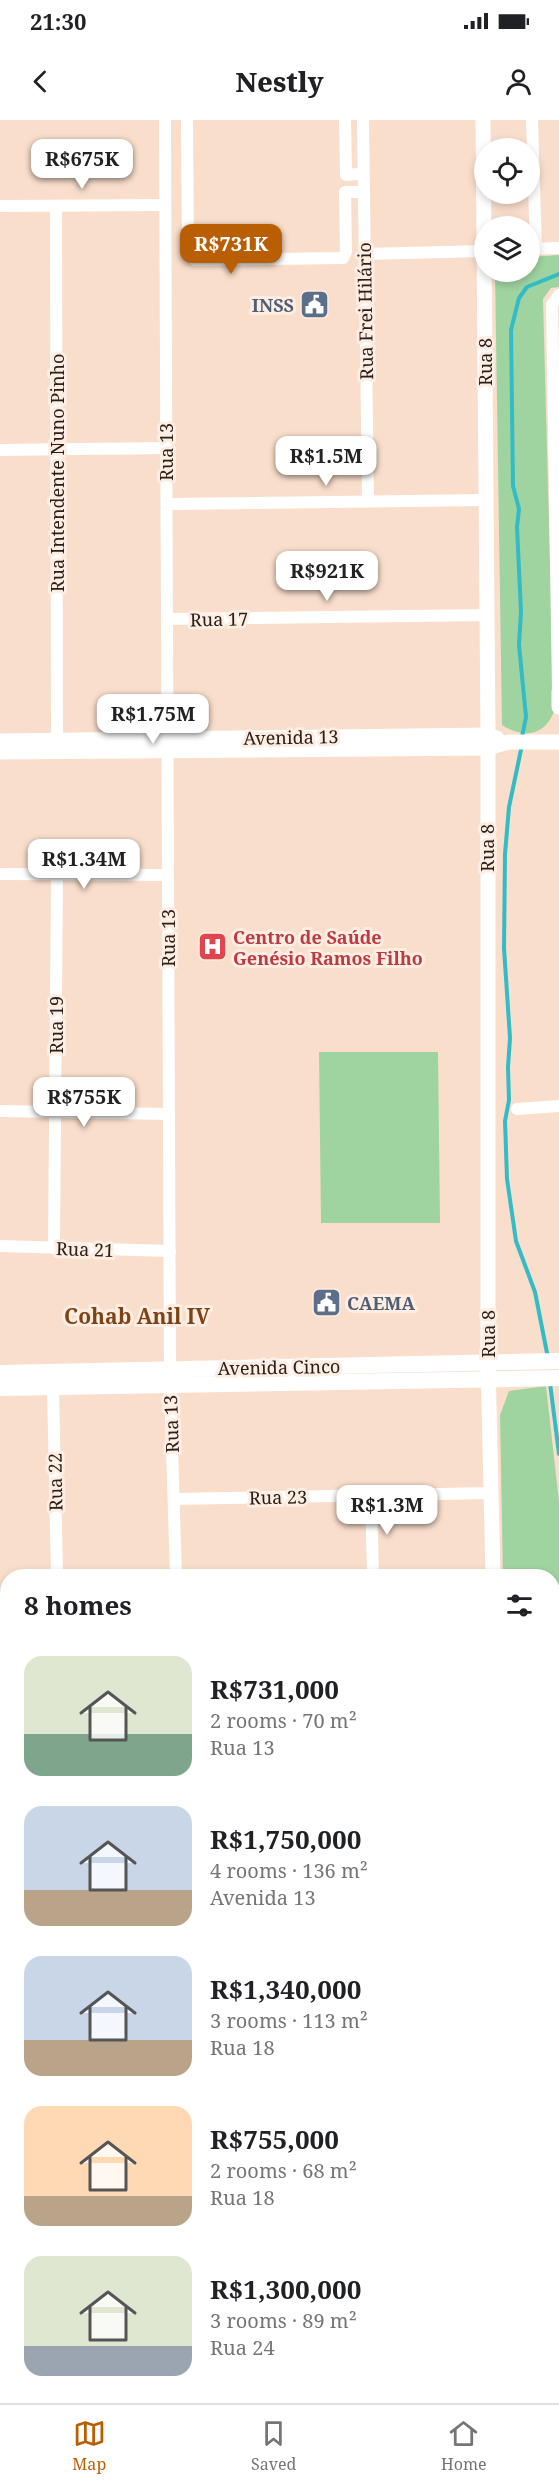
<!DOCTYPE html>
<meta charset="utf-8">
<style>
:root{--surface:#fff;--page:#f2f2f2;--text:#202124;--muted:#757577;--line:#e0e0e0;--accent:#ba5e04}
body{margin:0;font-family:"Noto Serif",serif;background:var(--page);color:var(--text);height:100vh;display:flex;flex-direction:column;font-size:22px;white-space:nowrap}
*{box-sizing:border-box;margin:0}
p{font-size:20px;color:var(--muted)}
.icon{flex:none;width:33px;height:33px;fill:none;stroke:currentColor;stroke-width:2;stroke-linecap:round;stroke-linejoin:round}
.map{position:relative;flex:1;overflow:hidden}
.panel{position:absolute;left:0px;top:1449px;width:560px;height:834px;display:flex;flex-direction:column;background:var(--surface);border-radius:24px 24px 0 0;box-shadow:0 3px 9px #0003}
.panel>*{flex:none}
.controls{position:absolute;left:474px;top:18px;display:grid;gap:12px}
.controls a{display:grid;place-items:center;width:66px;height:66px;border-radius:50%;background:var(--surface);box-shadow:0 3px 9px #0003;font-size:30px}
.price{position:absolute;translate:-50% -51px;padding:0 14px;border-radius:12px;background:#fff;color:#222;font-size:20px;line-height:39px;filter:drop-shadow(0 2px 3px #0008)}
.price::after{content:'';position:absolute;left:50%;top:36px;width:18px;height:14px;margin-left:-9px;background:inherit;clip-path:polygon(0 0,100% 0,50% 100%)}
.price.current{background:var(--accent);color:#fff}
ul{padding:0;list-style:none}
li{display:flex;align-items:center;gap:18px;height:150px;padding:0 24px}
li span{display:grid;place-items:center;flex:none;width:168px;height:120px;border-radius:18px;color:#555}
li>.icon{margin-inline-start:auto}
span .icon{width:72px;height:72px;fill:#fffc;stroke-width:1}
li b{font-size:26px}
h2{display:flex;justify-content:space-between;align-items:center;height:72px;padding:0 24px;font-size:26px}
.status{display:flex;justify-content:space-between;align-items:center;height:42px;padding:0 30px;background:var(--surface);direction:ltr}
.status svg{height:16px;fill:currentColor}
header{display:flex;justify-content:space-between;align-items:center;height:78px;padding:0 24px;background:var(--surface);font-size:27px;font-weight:800}
.tabs{display:flex;justify-content:space-around;align-items:center;height:84px;border-top:2px solid var(--line);background:var(--surface);font-size:16px;color:var(--muted)}
.tabs a{display:grid;justify-items:center;gap:3px}
.tabs .current{color:var(--accent)}
.map>svg:first-child{display:block}
.green{fill:#9fd4a0}
.lines{fill:none;stroke-linecap:round;stroke-linejoin:round}
.stream{stroke:#33bbc6;stroke-width:4}
.canal{stroke:#33bbc6;stroke-width:14}
.minor{stroke:#fff;stroke-width:12}
.tertiary{stroke:#fff;stroke-width:15}
.secondary{stroke:#fff;stroke-width:16}
.labels{text-anchor:middle;dominant-baseline:central;stroke-width:6;stroke-linejoin:round;paint-order:stroke}
.service-label{font-size:18px;font-weight:bold;fill:#4e5e75;stroke:#feede2;text-anchor:end}
.street-label{font-size:18px;fill:#2a2019;stroke:#feede2}
.health-label{font-size:18px;font-weight:bold;fill:#be3a42;stroke:#feede2;text-anchor:start}
.quarter-label{font-size:21px;font-weight:bold;fill:#7e4314;stroke:#feede2}
</style>
<div class="status"><b>21:30</b><svg viewBox="0 0 49 12"><path d="M0 12V9h3v3zM5 12V6h3v6zM10 12V3h3v9zM15 12V0h3v12zM26 1h20v11H26zM47 4h2v5h-2z"/></svg></div>
<header><svg class="icon" aria-label="back" viewBox="0 0 24 24"><path d="M15 5l-7 7 7 7"/></svg>Nestly<svg class="icon" aria-label="person" viewBox="0 0 24 24"><circle cx="12" cy="8" r="4"/><path d="M4 21q1-7 8-7t8 7"/></svg></header>
<div class="map">
<svg width="559" height="2283" viewBox="0 0 559 2283">
<rect width="100%" height="100%" fill="#f9decb"/>
<g class="green">
<path d="M559 135V167L551 168 543 179 554 592C544 616 523 619 502 605L495 152H530V137Z"/>
<polygon points="319,932 438,932 440,1103 321,1103"/>
<polygon points="546,1266 559,1382 559,1650 552,1651 552,1456 503,1456 500,1295 509,1271"/>
</g>
<g class="lines">
<g class="stream">
<polyline points="522,617 526,597 519,525 521,492 517,407 519,389 513,366 511,210 519,178 527,167 559,154"/>
<polyline points="522,625 509,687 505,734 504,828 510,918 508,947 509,980 505,1001 507,1059 516,1121 535,1172 548,1238"/>
<polyline points="550,1263 559,1334"/>
</g>
<polyline class="canal" points="525,2276 525,2283"/>
<g class="minor">
<polyline points="165,0 170,1265 176,1456"/>
<polyline points="187,0 188,134 195,140 343,138 346,132 345,72 358,72"/>
<polyline points="345,0 346,55 357,54"/>
<polyline points="363,0 368,381"/>
<polyline points="532,0 536,129"/>
<polyline points="0,86 165,85"/>
<polyline points="56,86 57,627"/>
<polyline points="531,129 559,128"/>
<polyline points="365,134 484,131"/>
<polyline points="0,330 166,328"/>
<polyline points="167,384 486,380"/>
<polyline points="167,499 487,495"/>
<polyline points="558,571 552,185 559,175"/>
<polyline points="0,754 168,755"/>
<polyline points="517,989 559,986"/>
<polyline points="0,991 169,994"/>
<polyline points="0,1126 170,1131"/>
<polyline points="54,1128 57,755"/>
<polyline points="53,1267 57,1456"/>
<polyline points="371,1375 373,1456"/>
<polyline points="174,1379 491,1373"/>
<polyline points="0,1546 8,1545"/>
<polyline points="552,1660 559,1659"/>
<polyline points="552,1766 559,1765"/>
<polyline points="552,1872 559,1871"/>
<polyline points="0,1965 8,1965"/>
<polyline points="552,1975 559,1975"/>
<polyline points="552,2082 559,2081"/>
<polyline points="552,2185 559,2185"/>
<polyline points="0,2274 8,2273"/>
<polyline points="276,2276 276,2283"/>
<polyline points="389,2276 389,2283"/>
<polyline points="540,2276 542,2283"/>
</g>
<g class="tertiary">
<polyline points="483,0 488,615 488,1242 493,1456"/>
<polyline points="559,571 559,587"/>
<polyline points="0,621 488,615 497,618"/>
<polyline points="0,632 487,628 509,622 559,622"/>
<polyline points="0,1666 8,1666"/>
<polyline points="0,1677 8,1677"/>
<polyline points="505,2276 505,2283"/>
</g>
<g class="secondary">
<polyline points="0,1253 559,1241"/>
<polyline points="0,1268 559,1258"/>
</g>
</g>
<defs>
<symbol id="civic-square" viewBox="-11 -11 22 22"><rect x="-9" y="-9" width="18" height="18" rx="4" fill="#5c6f8a" stroke="#feede2"/><path d="M-.6-6.5H3V-4.5H.6V-3L4-1V1h2V6H-6V1h2V-1L-.6-3ZM-1.2 2.5V6h2.4V2.5Z" fill="#fff"/></symbol>
<symbol id="hospital-square" viewBox="-11 -11 22 22"><rect x="-9" y="-9" width="18" height="18" rx="4" fill="#e0444e" stroke="#feede2"/><path d="M-5-5h3v3.5h4V-5h3V5h-3V1.5h-4V5h-3Z" fill="#fff"/></symbol>
</defs>
<g fill-rule="evenodd">
<use href="#civic-square" x="298" y="168" width="33" height="33"/>
<use href="#hospital-square" x="196" y="810" width="33" height="33"/>
<use href="#civic-square" x="310" y="1166" width="33" height="33"/>
</g>
<g class="labels">
<g class="service-label">
<text x="294" y="185">INSS</text>
<text x="347" y="1183" text-anchor="start">CAEMA</text>
</g>
<g class="street-label">
<text transform="translate(365 191) rotate(-91)">Rua Frei Hilário</text>
<text transform="translate(485 242) rotate(-90)">Rua 8</text>
<text transform="translate(166 332) rotate(-90)">Rua 13</text>
<text transform="translate(57 353) rotate(-90)">Rua Intendente Nuno Pinho</text>
<text transform="translate(219 499) rotate(-1)">Rua 17</text>
<text transform="translate(291 617) rotate(-1)">Avenida 13</text>
<text transform="translate(487 728) rotate(-90)">Rua 8</text>
<text transform="translate(168 818) rotate(-90)">Rua 13</text>
<text transform="translate(56 905) rotate(-90)">Rua 19</text>
<text transform="translate(85 1129) rotate(2)">Rua 21</text>
<text transform="translate(488 1214) rotate(-90)">Rua 8</text>
<text transform="translate(279 1247) rotate(-1)">Avenida Cinco</text>
<text transform="translate(171 1304) rotate(-92)">Rua 13</text>
<text transform="translate(55 1362) rotate(-91)">Rua 22</text>
<text transform="translate(278 1377) rotate(-1)">Rua 23</text>
</g>
<g class="health-label">
<text x="233" y="817">Centro de Saúde<tspan x="233" dy="21">Genésio Ramos Filho</tspan></text>
</g>
<g class="quarter-label">
<text x="137" y="1196">Cohab Anil IV</text>
</g>
</g>
</svg>
<div class="controls">
<a><svg class="icon" aria-label="locate" viewBox="0 0 24 24"><circle cx="12" cy="12" r="6"/><path d="M12 2v4M12 18v4M2 12h4M18 12h4"/></svg></a>
<a><svg class="icon" aria-label="layers" viewBox="0 0 24 24"><path d="M12 4l9 5-9 5-9-5zM3 14l9 5 9-5"/></svg></a>
</div>
<b class="price" style="left:82px;top:70px">R$675K</b>
<b class="price current" style="left:231px;top:155px">R$731K</b>
<b class="price" style="left:326px;top:367px">R$1.5M</b>
<b class="price" style="left:327px;top:482px">R$921K</b>
<b class="price" style="left:153px;top:625px">R$1.75M</b>
<b class="price" style="left:84px;top:770px">R$1.34M</b>
<b class="price" style="left:84px;top:1008px">R$755K</b>
<b class="price" style="left:387px;top:1416px">R$1.3M</b>
<section class="panel">
<h2>8 homes<svg class="icon" aria-label="filters" viewBox="0 0 24 24"><path d="M4 7h16M4 17h16"/><circle cx="9" cy="7" r="2"/><circle cx="15" cy="17" r="2"/></svg></h2>
<ul>
<li><span style="background:linear-gradient(#dfe7d0 65%,#7fa58c 0)"><svg class="icon" aria-label="home" viewBox="0 0 24 24"><path d="M3 11l9-7 9 7M6 9v11h12V9"/></svg></span><div><b>R$731,000</b><p>2 rooms · 70 m²</p><p>Rua 13</p></div></li>
<li><span style="background:linear-gradient(#c9d6e8 70%,#b9a48a 0)"><svg class="icon" aria-label="home" viewBox="0 0 24 24"><path d="M3 11l9-7 9 7M6 9v11h12V9"/></svg></span><div><b>R$1,750,000</b><p>4 rooms · 136 m²</p><p>Avenida 13</p></div></li>
<li><span style="background:linear-gradient(#c9d6e8 70%,#b9a48a 0)"><svg class="icon" aria-label="home" viewBox="0 0 24 24"><path d="M3 11l9-7 9 7M6 9v11h12V9"/></svg></span><div><b>R$1,340,000</b><p>3 rooms · 113 m²</p><p>Rua 18</p></div></li>
<li><span style="background:linear-gradient(#ffd9b3 75%,#b9a48a 0)"><svg class="icon" aria-label="home" viewBox="0 0 24 24"><path d="M3 11l9-7 9 7M6 9v11h12V9"/></svg></span><div><b>R$755,000</b><p>2 rooms · 68 m²</p><p>Rua 18</p></div></li>
<li><span style="background:linear-gradient(#dfe7d0 75%,#9aa5b1 0)"><svg class="icon" aria-label="home" viewBox="0 0 24 24"><path d="M3 11l9-7 9 7M6 9v11h12V9"/></svg></span><div><b>R$1,300,000</b><p>3 rooms · 89 m²</p><p>Rua 24</p></div></li>
</ul>
</section>
</div>
<nav class="tabs">
<a class="current"><svg class="icon" aria-label="map" viewBox="0 0 24 24"><path d="M3 6l6-2 6 2 6-2v14l-6 2-6-2-6 2zM9 4v14M15 6v14"/></svg>Map</a>
<a><svg class="icon" aria-label="saved" viewBox="0 0 24 24"><path d="M7 4h10v16l-5-4-5 4z"/></svg>Saved</a>
<a><svg class="icon" aria-label="home" viewBox="0 0 24 24"><path d="M3 11l9-7 9 7M6 9v11h12V9"/></svg>Home</a>
</nav>
